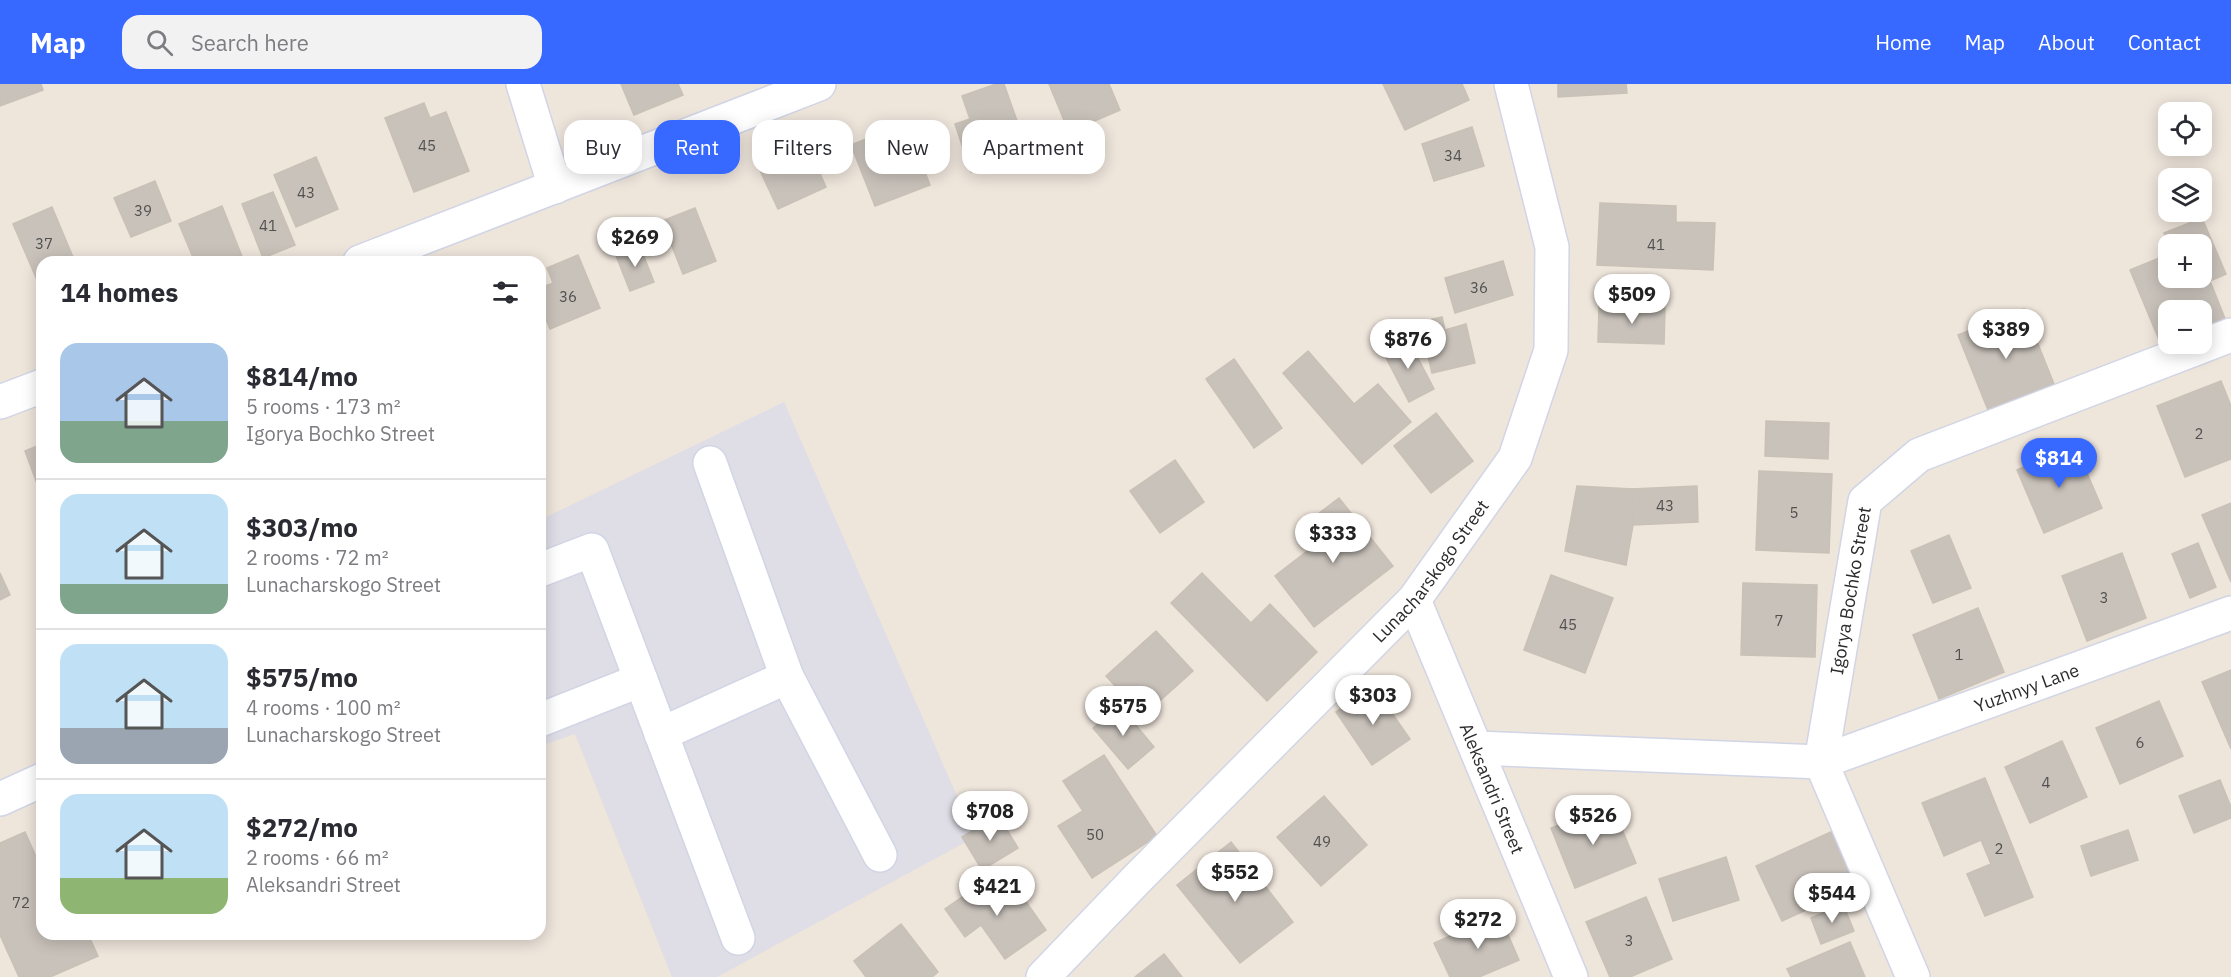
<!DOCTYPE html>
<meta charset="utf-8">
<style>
:root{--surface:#fff;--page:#f2f2f3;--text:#2b2b33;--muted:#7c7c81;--line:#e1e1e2;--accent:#3768ff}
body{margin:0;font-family:"IBM Plex Sans",sans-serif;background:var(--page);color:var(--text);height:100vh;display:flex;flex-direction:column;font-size:22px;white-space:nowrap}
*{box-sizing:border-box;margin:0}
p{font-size:20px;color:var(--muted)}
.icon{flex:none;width:33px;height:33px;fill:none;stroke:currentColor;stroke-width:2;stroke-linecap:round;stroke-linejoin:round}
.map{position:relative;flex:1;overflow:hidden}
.panel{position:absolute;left:36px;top:172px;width:510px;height:684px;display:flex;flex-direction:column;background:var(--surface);border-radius:18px;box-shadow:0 3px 15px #0003}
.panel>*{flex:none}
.top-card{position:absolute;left:564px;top:36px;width:570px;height:54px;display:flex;gap:12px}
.fabs{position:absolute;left:2158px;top:18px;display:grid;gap:12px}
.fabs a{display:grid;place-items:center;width:54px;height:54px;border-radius:12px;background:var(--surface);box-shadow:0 3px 15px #0003;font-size:30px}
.price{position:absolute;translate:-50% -51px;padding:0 14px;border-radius:21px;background:#fff;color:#222;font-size:20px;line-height:39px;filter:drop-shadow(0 2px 3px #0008)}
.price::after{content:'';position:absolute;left:50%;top:36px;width:18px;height:14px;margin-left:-9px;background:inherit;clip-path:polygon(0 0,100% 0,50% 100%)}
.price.current{background:var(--accent);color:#fff}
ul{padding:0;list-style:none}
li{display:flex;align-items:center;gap:18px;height:150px;padding:0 24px}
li+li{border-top:2px solid var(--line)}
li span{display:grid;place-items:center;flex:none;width:168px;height:120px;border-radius:18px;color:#555}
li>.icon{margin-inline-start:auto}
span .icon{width:72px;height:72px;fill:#fffc;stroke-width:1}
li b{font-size:26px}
h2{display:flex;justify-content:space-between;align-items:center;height:72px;padding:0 24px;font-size:26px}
.chip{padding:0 21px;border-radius:18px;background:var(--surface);box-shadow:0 3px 15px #0003;font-size:21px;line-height:54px}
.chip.current{background:var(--accent);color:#fff}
header{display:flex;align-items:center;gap:36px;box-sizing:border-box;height:84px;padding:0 30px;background:var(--accent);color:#fff}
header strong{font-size:28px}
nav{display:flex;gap:33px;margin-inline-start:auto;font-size:21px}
.search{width:420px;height:54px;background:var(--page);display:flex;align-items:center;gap:15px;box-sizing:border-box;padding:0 21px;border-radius:18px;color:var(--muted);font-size:22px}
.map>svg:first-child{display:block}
.industrial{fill:#dfdde6}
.building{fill:#c9c2bb;stroke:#c9c1b5;stroke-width:1.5}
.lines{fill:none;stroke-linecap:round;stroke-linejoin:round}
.minor-casing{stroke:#d1d5e5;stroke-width:36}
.minor{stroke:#fff;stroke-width:33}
.labels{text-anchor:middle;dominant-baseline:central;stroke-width:5;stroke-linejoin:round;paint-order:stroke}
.number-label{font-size:15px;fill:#52514f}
.street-label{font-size:18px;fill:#2b2b2b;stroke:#fff}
</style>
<header>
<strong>Map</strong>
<div class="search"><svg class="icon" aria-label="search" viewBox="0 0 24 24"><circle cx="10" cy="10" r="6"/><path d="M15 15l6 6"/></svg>Search here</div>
<nav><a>Home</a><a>Map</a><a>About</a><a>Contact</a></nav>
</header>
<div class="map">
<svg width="2231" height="893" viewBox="0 0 2231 893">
<rect width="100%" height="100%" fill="#eee5db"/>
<polygon class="industrial" points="784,318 975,753 717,893 672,893 575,650 540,662 540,436"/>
<g class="building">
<polygon points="0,0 41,0 43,6 0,22"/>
<polygon points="621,0 678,0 683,11 634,31"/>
<polygon points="996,0 1004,0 1028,68 971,88 955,40 970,35 962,12"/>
<polygon points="1049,0 1109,0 1120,26 1069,48"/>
<polygon points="1383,0 1462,0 1469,16 1405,46"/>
<polygon points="1558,0 1626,0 1627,9 1558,13"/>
<polygon points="424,19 430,34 446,28 469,87 414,108 385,34"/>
<polygon points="906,39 930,101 875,122 851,61"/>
<polygon points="1472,43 1484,82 1434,97 1422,60"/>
<polygon points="806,57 826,103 778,125 757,80"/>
<polygon points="316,73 338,125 296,143 274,91"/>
<polygon points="155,97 171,137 131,153 114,114"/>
<polygon points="273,108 295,161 263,174 242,120"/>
<polygon points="1600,119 1676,122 1676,138 1715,139 1713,186 1597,181"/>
<polygon points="222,122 243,175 235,178 195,178 179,140"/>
<polygon points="52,123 75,178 42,178 42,202 40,203 13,140"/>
<polygon points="695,124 716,177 683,190 662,137"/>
<polygon points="2202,134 2226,190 2210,197 2226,237 2202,247 2202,226 2169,226 2169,260 2162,263 2130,186 2169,170 2169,194 2202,194 2202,160 2169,162 2164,149"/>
<polygon points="639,160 654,198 630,207 615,169"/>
<polygon points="578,171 600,224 550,245 540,221 540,204 553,199 547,184"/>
<polygon points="1503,177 1513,211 1455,229 1445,194"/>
<polygon points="1599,223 1665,224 1664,260 1598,258"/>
<polygon points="2024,225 2054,300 1988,326 1958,251"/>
<polygon points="1442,233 1445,246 1466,240 1475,279 1432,289 1420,238"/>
<polygon points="1408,255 1434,305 1409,318 1383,268"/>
<polygon points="1308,267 1354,320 1378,300 1411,338 1362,380 1283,289"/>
<polygon points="1234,275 1282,344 1254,364 1206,295"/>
<polygon points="2221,297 2231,322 2231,375 2185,393 2157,322"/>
<polygon points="1436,329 1473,377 1431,409 1394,362"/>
<polygon points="1766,337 1829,339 1828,375 1765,372"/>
<polygon points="42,360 42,413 25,367"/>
<polygon points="2075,361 2102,424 2044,449 2017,386"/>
<polygon points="1175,376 1204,418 1160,449 1130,407"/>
<polygon points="1759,387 1832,390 1829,469 1756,466"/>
<polygon points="1577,402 1632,405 1633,441 1626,481 1565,467"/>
<polygon points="1697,402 1698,438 1633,441 1632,405"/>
<polygon points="1339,414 1393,482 1314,543 1275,492 1319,458 1305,440"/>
<polygon points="2231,419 2231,498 2202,431"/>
<polygon points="1949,451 1971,504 1933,519 1911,467"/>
<polygon points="2198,459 2216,503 2190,514 2172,470"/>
<polygon points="2122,469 2146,534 2087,557 2062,492"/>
<polygon points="0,489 10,511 0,516"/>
<polygon points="1202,489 1251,539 1270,520 1317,568 1267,617 1171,519"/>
<polygon points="1551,491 1613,514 1585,589 1524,566"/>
<polygon points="1743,499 1817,501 1815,573 1741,571"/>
<polygon points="1978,524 2004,588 1939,615 1913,551"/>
<polygon points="1156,547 1193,587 1143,632 1106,592"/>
<polygon points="2231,586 2231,665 2202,598"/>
<polygon points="1373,602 1410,655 1372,681 1336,628"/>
<polygon points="2159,617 2183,672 2120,700 2096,644"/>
<polygon points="1119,621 1154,663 1128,685 1093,644"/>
<polygon points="2062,657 2087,713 2030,739 2005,683"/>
<polygon points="1104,671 1157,752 1092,794 1058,742 1083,727 1063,697"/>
<polygon points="1985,694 2033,813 1985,832 1967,790 1991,780 1981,756 1944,772 1922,719"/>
<polygon points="2220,696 2231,723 2231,734 2194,749 2179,712"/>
<polygon points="1324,712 1367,761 1321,802 1277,753"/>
<polygon points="1612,721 1636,779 1575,804 1551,744"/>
<polygon points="998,731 1018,764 982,786 962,753"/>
<polygon points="2128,746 2138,776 2091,792 2081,762"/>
<polygon points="1833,747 1859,802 1782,837 1756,782"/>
<polygon points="25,748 42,786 42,850 88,850 98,872 50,893 19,893 0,851 0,759"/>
<polygon points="1231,758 1293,838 1240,879 1177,801"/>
<polygon points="1726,773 1739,816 1673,837 1659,795"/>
<polygon points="985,797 994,810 1012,798 1046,846 1005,875 981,841 965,853 945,825"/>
<polygon points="1646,813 1672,875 1630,893 1610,893 1586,838"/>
<polygon points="1843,820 1854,847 1821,860 1811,834"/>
<polygon points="1499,830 1519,876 1479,893 1450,893 1434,859"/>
<polygon points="901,840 938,888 932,893 866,893 854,877"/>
<polygon points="1850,858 1865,893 1791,893 1787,885"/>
<polygon points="1164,870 1182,893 1135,893"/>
</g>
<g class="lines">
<defs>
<g id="minor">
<polyline points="523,0 555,103"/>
<polyline points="360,178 819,0"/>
<polyline points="0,318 42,302"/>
<polyline points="540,486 592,466 738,854"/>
<path id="s1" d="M1414 516 1571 893"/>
<polyline points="787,593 880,771"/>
<polyline points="540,636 641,596"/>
<polyline points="661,650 787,593 710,379"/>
<path id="s2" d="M1476 664 1821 678 2231 529"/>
<path id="s3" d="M1821 678 1865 417 1919 371 2231 251"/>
<polyline points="1821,678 1913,893"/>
<polyline points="0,715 42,696"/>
<path id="s4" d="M1043 893 1137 795 1414 516 1515 374 1551 266 1552 163 1511 0"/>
</g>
</defs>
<use href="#minor" class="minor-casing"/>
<use href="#minor" class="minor"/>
</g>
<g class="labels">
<g class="number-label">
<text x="427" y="61">45</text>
<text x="1453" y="71">34</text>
<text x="306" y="108">43</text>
<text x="143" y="126">39</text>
<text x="268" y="141">41</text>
<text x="44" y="159">37</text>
<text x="1656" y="160">41</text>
<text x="1479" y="203">36</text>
<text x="568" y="212">36</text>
<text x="2199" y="349">2</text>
<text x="1665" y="421">43</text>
<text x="1794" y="428">5</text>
<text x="2104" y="513">3</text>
<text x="1779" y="536">7</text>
<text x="1568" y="540">45</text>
<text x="1959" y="570">1</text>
<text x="2140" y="658">6</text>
<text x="2046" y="698">4</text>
<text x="1095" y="750">50</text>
<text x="1322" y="757">49</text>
<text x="1999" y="764">2</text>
<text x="21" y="818">72</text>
<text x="1629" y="856">3</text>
</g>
<g class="street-label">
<text stroke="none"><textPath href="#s4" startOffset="562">Lunacharskogo Street</textPath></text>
<text stroke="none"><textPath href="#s3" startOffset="174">Igorya Bochko Street</textPath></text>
<text stroke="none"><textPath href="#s2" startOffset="564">Yuzhnyy Lane</textPath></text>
<text stroke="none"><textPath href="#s1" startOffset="204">Aleksandri Street</textPath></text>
</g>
</g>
</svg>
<div class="fabs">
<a><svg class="icon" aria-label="locate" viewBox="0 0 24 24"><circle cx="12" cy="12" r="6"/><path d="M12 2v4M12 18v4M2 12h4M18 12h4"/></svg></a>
<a><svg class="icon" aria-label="layers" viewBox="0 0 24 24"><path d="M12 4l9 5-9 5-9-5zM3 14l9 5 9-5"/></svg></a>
<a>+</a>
<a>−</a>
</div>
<b class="price" style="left:635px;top:184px">$269</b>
<b class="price" style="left:1632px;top:241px">$509</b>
<b class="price" style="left:2006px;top:276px">$389</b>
<b class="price" style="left:1408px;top:286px">$876</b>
<b class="price current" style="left:2059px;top:405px">$814</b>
<b class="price" style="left:1333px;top:480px">$333</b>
<b class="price" style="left:1373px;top:642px">$303</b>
<b class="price" style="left:1123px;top:653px">$575</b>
<b class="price" style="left:990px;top:758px">$708</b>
<b class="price" style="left:1593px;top:762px">$526</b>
<b class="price" style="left:1235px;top:819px">$552</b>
<b class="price" style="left:997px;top:833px">$421</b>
<b class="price" style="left:1832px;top:840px">$544</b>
<b class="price" style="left:1478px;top:866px">$272</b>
<div class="top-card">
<a class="chip">Buy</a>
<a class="chip current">Rent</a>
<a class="chip">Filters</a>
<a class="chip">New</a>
<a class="chip">Apartment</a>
</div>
<section class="panel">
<h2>14 homes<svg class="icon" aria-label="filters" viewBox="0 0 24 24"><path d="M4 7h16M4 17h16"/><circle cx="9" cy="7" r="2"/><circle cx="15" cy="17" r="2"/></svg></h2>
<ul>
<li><span style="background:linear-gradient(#a9c7e8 65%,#7fa58c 0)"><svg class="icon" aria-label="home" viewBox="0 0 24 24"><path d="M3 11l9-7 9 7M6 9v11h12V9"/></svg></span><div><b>$814/mo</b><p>5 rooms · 173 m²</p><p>Igorya Bochko Street</p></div></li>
<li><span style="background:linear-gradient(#bfe0f5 75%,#7fa58c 0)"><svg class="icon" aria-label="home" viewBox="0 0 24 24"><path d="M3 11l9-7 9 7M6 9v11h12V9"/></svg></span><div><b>$303/mo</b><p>2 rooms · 72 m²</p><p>Lunacharskogo Street</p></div></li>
<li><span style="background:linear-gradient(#bfe0f5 70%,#9aa5b1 0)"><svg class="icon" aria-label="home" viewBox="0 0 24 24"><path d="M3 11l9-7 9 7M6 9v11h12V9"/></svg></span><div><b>$575/mo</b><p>4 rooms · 100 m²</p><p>Lunacharskogo Street</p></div></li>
<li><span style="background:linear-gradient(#bfe0f5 70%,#8fb573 0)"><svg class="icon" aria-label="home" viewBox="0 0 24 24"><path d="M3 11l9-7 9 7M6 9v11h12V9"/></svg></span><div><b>$272/mo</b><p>2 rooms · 66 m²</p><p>Aleksandri Street</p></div></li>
</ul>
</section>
</div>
